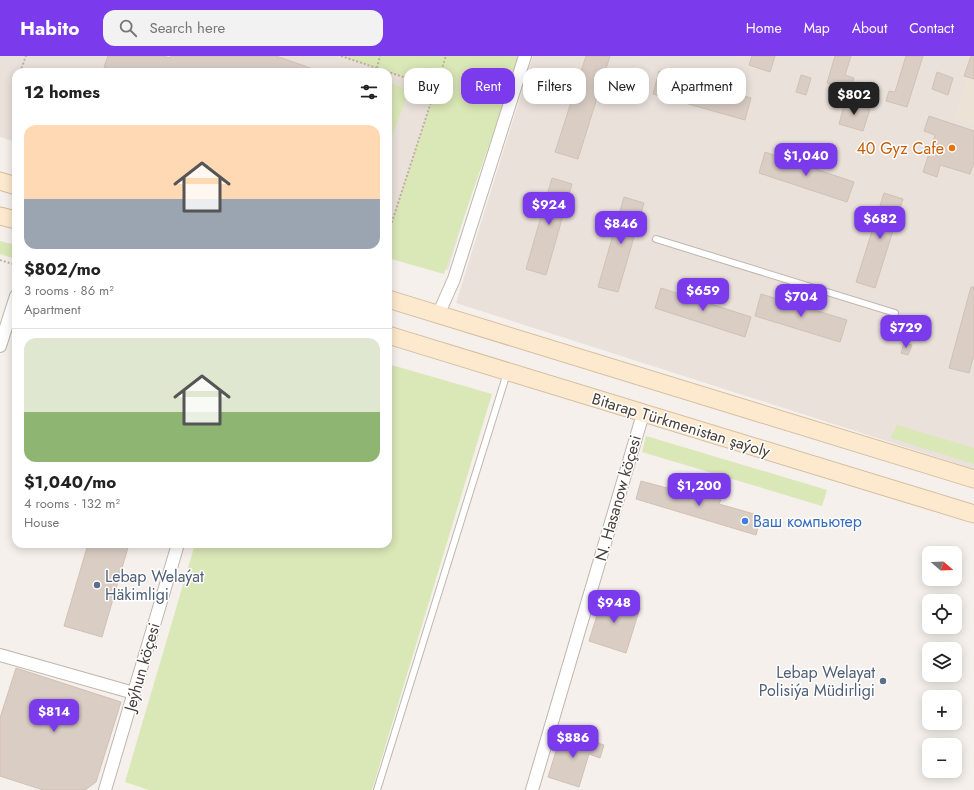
<!DOCTYPE html>
<meta charset="utf-8">
<style>
:root{--surface:#fff;--page:#f2f2f2;--text:#222;--muted:#767676;--line:#e0e0e0;--accent:#7c3aed}
body{margin:0;font-family:Jost,sans-serif;background:var(--page);color:var(--text);height:100vh;display:flex;flex-direction:column;font-size:15px;white-space:nowrap}
*{box-sizing:border-box;margin:0}
p{font-size:13px;color:var(--muted)}
.icon{flex:none;width:22px;height:22px;fill:none;stroke:currentColor;stroke-width:2;stroke-linecap:round;stroke-linejoin:round}
.map{position:relative;flex:1;overflow:hidden}
.drawer{position:absolute;left:12px;top:12px;width:380px;height:480px;display:flex;flex-direction:column;background:var(--surface);border-radius:12px;box-shadow:0 2px 10px #0003}
.drawer>*{flex:none}
.top-card{position:absolute;left:404px;top:12px;width:380px;height:36px;display:flex;gap:8px}
.needle{width:26px;rotate:109deg}
.fabs{position:absolute;left:922px;top:490px;display:grid;gap:8px}
.fabs a{display:grid;place-items:center;width:40px;height:40px;border-radius:8px;background:var(--surface);box-shadow:0 2px 10px #0003;font-size:20px}
.price{position:absolute;translate:-50% -34px;padding:0 9px;border-radius:8px;background:var(--accent);color:#fff;font-size:13px;line-height:26px;filter:drop-shadow(0 1px 2px #0008)}
.price::after{content:'';position:absolute;left:50%;top:24px;width:12px;height:9px;margin-left:-6px;background:inherit;clip-path:polygon(0 0,100% 0,50% 100%)}
.price.on{background:#222;color:#fff}
ul{padding:0;list-style:none}
li{display:grid;align-content:center;gap:8px;height:212px;padding:0 12px}
li+li{border-top:1px solid var(--line)}
li span{display:grid;place-items:center;height:124px;border-radius:12px;color:#555}
li>.icon{margin-inline-start:auto}
span .icon{width:72px;height:72px;fill:#fffc;stroke-width:1}
li b{font-size:17px}
h2{display:flex;justify-content:space-between;align-items:center;height:48px;padding:0 12px;font-size:17px}
.pill{padding:0 14px;border-radius:12px;background:var(--surface);box-shadow:0 2px 10px #0003;font-size:14px;line-height:36px}
.pill.on{background:var(--accent);color:#fff}
header{display:flex;align-items:center;gap:24px;box-sizing:border-box;height:56px;padding:0 20px;background:var(--accent);color:#fff}
header strong{font-size:19px}
nav{display:flex;gap:22px;margin-inline-start:auto;font-size:14px}
.search{width:280px;height:36px;background:var(--page);display:flex;align-items:center;gap:10px;box-sizing:border-box;padding:0 14px;border-radius:12px;color:var(--muted);font-size:15px}
.map>svg:first-child{display:block}
.residential{fill:#e9e1da}
.education{fill:#ede2d6}
.green{fill:#dae7b6}
.building{fill:#d9cdc4;stroke:#d1c1b4}
.lines{fill:none;stroke-linecap:round;stroke-linejoin:round}
.lane-casing{stroke:#c0b6ae;stroke-width:8}
.street-casing{stroke:#c0b6ae;stroke-width:14}
.secondary-casing{stroke:#d5bd9f;stroke-width:19}
.path{stroke:#c1afa0;stroke-width:2;stroke-dasharray:2 2;stroke-linecap:butt}
.lane{stroke:#fff;stroke-width:6}
.street{stroke:#fff;stroke-width:12}
.secondary{stroke:#fce9ce;stroke-width:17}
.food-dot{fill:#e8710a;stroke:#fff;stroke-width:1.5}
.shop-dot{fill:#3f7fe0;stroke:#fff;stroke-width:1.5}
.service-dot{fill:#5c6f8a;stroke:#fff;stroke-width:1.5}
.labels{text-anchor:middle;dominant-baseline:central;stroke-width:3;stroke-linejoin:round;paint-order:stroke}
.food-label{font-size:16px;fill:#c56008;stroke:#fff;text-anchor:end}
.street-label{font-size:16px;fill:#494039;stroke:#fff}
.shop-label{font-size:16px;fill:#366cbe;stroke:#fff;text-anchor:start}
.service-label{font-size:16px;fill:#4e5e75;stroke:#fff;text-anchor:start}
</style>
<header>
<strong>Habito</strong>
<div class="search"><svg class="icon" aria-label="search" viewBox="0 0 24 24"><circle cx="10" cy="10" r="6"/><path d="M15 15l6 6"/></svg>Search here</div>
<nav><a>Home</a><a>Map</a><a>About</a><a>Contact</a></nav>
</header>
<div class="map">
<svg width="974" height="734" viewBox="0 0 974 734">
<rect width="100%" height="100%" fill="#f5f0eb"/>
<g class="residential">
<polygon points="0,0 513,0 448,214 388,197 388,16 16,16 16,86 0,81"/>
<polygon points="533,0 974,0 974,413 456,247"/>
</g>
<polygon class="education" points="974,0 974,69 954,62"/>
<g class="green">
<polygon points="341,0 520,0 444,218 388,202 388,178 436,32"/>
<polygon points="388,26 409,34 391,83 388,83"/>
<polygon points="0,185 16,189 16,203 0,198"/>
<polygon points="388,308 492,338 372,734 149,734 125,726 195,488 388,488"/>
<polygon points="897,369 974,392 974,408 891,382"/>
<polygon points="646,380 827,434 822,450 642,396"/>
</g>
<g class="building">
<polygon points="108,0 163,0 170,2 171,0 276,0 319,15 119,16 104,11"/>
<polygon points="586,0 610,0 578,103 555,96"/>
<polygon points="752,0 775,0 770,16 749,9"/>
<polygon points="835,0 851,0 845,19 854,22 850,34 827,27"/>
<polygon points="906,0 923,0 907,51 886,45 889,35 895,36"/>
<polygon points="971,0 974,0 974,23 964,20"/>
<polygon points="659,15 751,42 745,64 653,38"/>
<polygon points="937,16 953,22 948,39 932,33"/>
<polygon points="801,19 811,22 806,39 796,36"/>
<polygon points="845,46 870,53 863,75 839,68"/>
<polygon points="929,60 974,75 974,107 970,118 940,109 937,121 923,116 935,79 924,75"/>
<polygon points="765,96 854,126 847,146 759,117"/>
<polygon points="552,122 572,128 546,219 526,213"/>
<polygon points="884,137 903,143 875,232 856,226"/>
<polygon points="624,141 644,147 618,236 598,231"/>
<polygon points="971,231 974,231 974,299 969,317 949,312"/>
<polygon points="661,232 751,261 745,281 655,252"/>
<polygon points="761,238 847,264 840,286 755,260"/>
<polygon points="904,287 912,289 908,299 901,297"/>
<polygon points="641,425 667,432 669,428 675,430 680,439 688,434 692,435 700,446 703,438 721,444 719,448 761,460 756,479 636,443"/>
<polygon points="88,488 129,488 102,581 64,570"/>
<polygon points="603,540 640,552 626,597 589,585"/>
<polygon points="16,612 121,646 96,726 85,734 43,734 0,720 0,662"/>
<polygon points="562,676 604,689 600,702 589,698 579,731 548,721"/>
</g>
<g class="lines">
<defs>
<g id="lane">
<polyline points="656,183 895,257"/>
<polyline points="377,734 507,317"/>
</g>
<g id="street">
<polyline points="438,259 454,223 525,0"/>
<polyline points="0,290 16,240"/>
<polyline points="0,599 134,637"/>
<polyline points="105,734 178,488"/>
<polyline points="532,734 643,358"/>
</g>
<g id="secondary">
<polyline points="0,125 16,130"/>
<polyline points="0,160 16,164"/>
<polyline points="388,243 974,423"/>
<polyline points="388,279 974,458"/>
</g>
</defs>
<use href="#lane" class="lane-casing"/>
<use href="#street" class="street-casing"/>
<use href="#secondary" class="secondary-casing"/>
<g class="path">
<polyline points="341,0 436,32"/>
<polyline points="377,12 380,0"/>
<polyline points="20,16 26,0"/>
<polyline points="16,26 14,30 16,31"/>
<polyline points="388,178 446,0"/>
<polyline points="0,204 16,209"/>
</g>
<use href="#lane" class="lane"/>
<use href="#street" class="street"/>
<use href="#secondary" class="secondary"/>
</g>
<circle class="food-dot" cx="952" cy="92" r="4"/>
<circle class="shop-dot" cx="745" cy="465" r="4"/>
<g class="service-dot">
<circle cx="97" cy="529" r="4"/>
<circle cx="883" cy="625" r="4"/>
</g>
<g class="labels">
<g class="food-label">
<text x="944" y="92">40 Gyz Cafe</text>
</g>
<g class="street-label">
<text transform="translate(681 369) rotate(17)">Bitarap Türkmenistan şaýoly</text>
<text transform="translate(618 442) rotate(-74)">N. Hasanow köçesi</text>
<text transform="translate(142 611) rotate(-74)">Jeýhun köçesi</text>
</g>
<g class="shop-label">
<text x="753" y="465">Ваш компьютер</text>
</g>
<g class="service-label">
<text x="105" y="520">Lebap Welaýat<tspan x="105" dy="18">Häkimligi</tspan></text>
<text x="875" y="616" text-anchor="end">Lebap Welayat<tspan x="875" dy="18">Polisiýa Müdirligi</tspan></text>
</g>
</g>
</svg>
<div class="fabs">
<a><svg class="needle" viewBox="-14 -14 28 28"><path d="M0-13l5 13h-10z" fill="#e53935"/><path d="M0 13l5-13h-10z" fill="#767676"/></svg></a>
<a><svg class="icon" aria-label="locate" viewBox="0 0 24 24"><circle cx="12" cy="12" r="6"/><path d="M12 2v4M12 18v4M2 12h4M18 12h4"/></svg></a>
<a><svg class="icon" aria-label="layers" viewBox="0 0 24 24"><path d="M12 4l9 5-9 5-9-5zM3 14l9 5 9-5"/></svg></a>
<a>+</a>
<a>−</a>
</div>
<b class="price on" style="left:854px;top:60px">$802</b>
<b class="price" style="left:806px;top:121px">$1,040</b>
<b class="price" style="left:549px;top:170px">$924</b>
<b class="price" style="left:880px;top:184px">$682</b>
<b class="price" style="left:621px;top:189px">$846</b>
<b class="price" style="left:703px;top:256px">$659</b>
<b class="price" style="left:801px;top:262px">$704</b>
<b class="price" style="left:906px;top:293px">$729</b>
<b class="price" style="left:699px;top:451px">$1,200</b>
<b class="price" style="left:614px;top:568px">$948</b>
<b class="price" style="left:54px;top:677px">$814</b>
<b class="price" style="left:573px;top:703px">$886</b>
<div class="top-card">
<a class="pill">Buy</a>
<a class="pill on">Rent</a>
<a class="pill">Filters</a>
<a class="pill">New</a>
<a class="pill">Apartment</a>
</div>
<section class="drawer">
<h2>12 homes<svg class="icon" aria-label="filters" viewBox="0 0 24 24"><path d="M4 7h16M4 17h16"/><circle cx="9" cy="7" r="2"/><circle cx="15" cy="17" r="2"/></svg></h2>
<ul>
<li><span style="background:linear-gradient(#ffd9b3 60%,#9aa5b1 0)"><svg class="icon" aria-label="home" viewBox="0 0 24 24"><path d="M3 11l9-7 9 7M6 9v11h12V9"/></svg></span><div><b>$802/mo</b><p>3 rooms · 86 m²</p><p>Apartment</p></div></li>
<li><span style="background:linear-gradient(#dfe7d0 60%,#8fb573 0)"><svg class="icon" aria-label="home" viewBox="0 0 24 24"><path d="M3 11l9-7 9 7M6 9v11h12V9"/></svg></span><div><b>$1,040/mo</b><p>4 rooms · 132 m²</p><p>House</p></div></li>
</ul>
</section>
</div>
